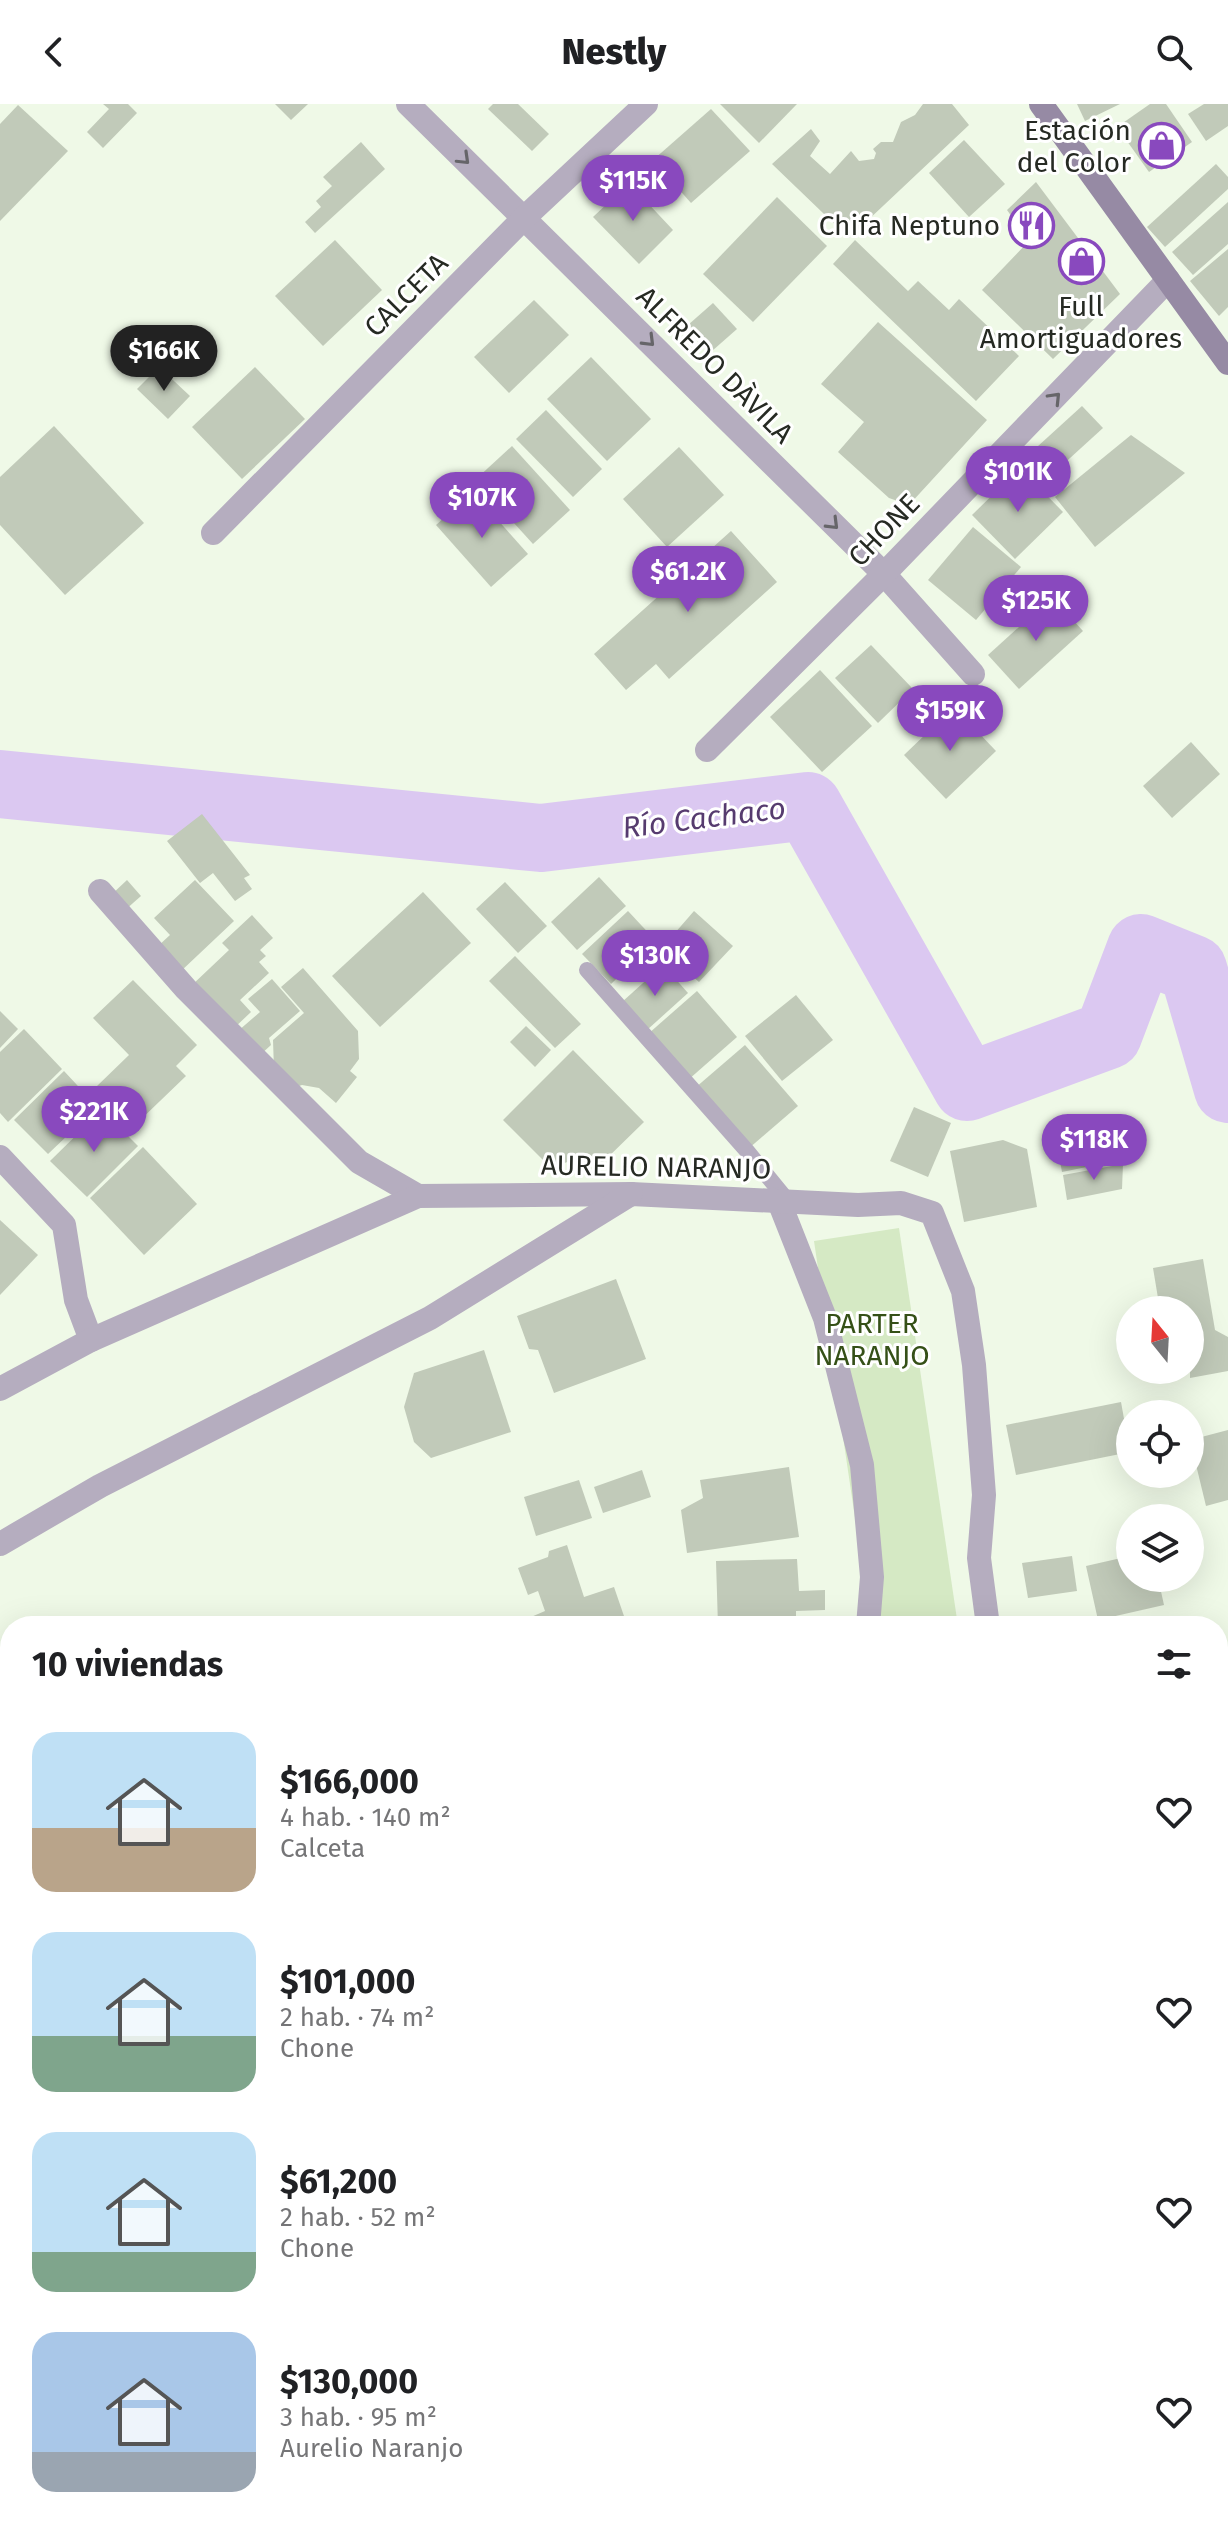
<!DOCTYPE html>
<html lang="es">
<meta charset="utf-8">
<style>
:root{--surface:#fff;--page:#f6f6f6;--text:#202124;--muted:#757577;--accent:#8949be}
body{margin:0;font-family:"Fira Sans",sans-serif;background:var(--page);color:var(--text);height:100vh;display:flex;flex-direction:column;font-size:30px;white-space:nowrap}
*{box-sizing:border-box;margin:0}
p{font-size:26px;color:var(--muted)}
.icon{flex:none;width:44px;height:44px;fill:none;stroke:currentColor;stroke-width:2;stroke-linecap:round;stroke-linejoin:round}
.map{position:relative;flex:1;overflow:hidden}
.panel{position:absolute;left:0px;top:1512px;width:1228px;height:912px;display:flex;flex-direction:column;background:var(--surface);border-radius:32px 32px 0 0;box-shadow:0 8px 32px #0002}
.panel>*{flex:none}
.needle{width:52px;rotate:342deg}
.buttons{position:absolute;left:1116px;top:1192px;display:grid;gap:16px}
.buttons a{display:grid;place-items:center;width:88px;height:88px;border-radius:50%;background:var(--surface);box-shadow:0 8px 32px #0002;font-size:40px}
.price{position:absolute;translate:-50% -68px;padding:0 18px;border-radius:28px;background:var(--accent);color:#fff;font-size:26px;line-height:52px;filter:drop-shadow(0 2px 4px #0008)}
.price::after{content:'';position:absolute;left:50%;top:48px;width:24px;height:18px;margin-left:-12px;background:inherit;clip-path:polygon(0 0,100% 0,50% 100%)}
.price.current{background:#222;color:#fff}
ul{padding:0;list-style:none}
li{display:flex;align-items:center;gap:24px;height:200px;padding:0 32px}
li span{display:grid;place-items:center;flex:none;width:224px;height:160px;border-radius:24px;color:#555}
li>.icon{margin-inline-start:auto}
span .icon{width:96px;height:96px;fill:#fffc;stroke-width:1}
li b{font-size:34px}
h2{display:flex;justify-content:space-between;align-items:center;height:96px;padding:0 32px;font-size:34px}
header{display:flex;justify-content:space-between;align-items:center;height:104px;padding:0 32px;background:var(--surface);font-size:36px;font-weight:800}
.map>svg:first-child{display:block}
.built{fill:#e2f0d7}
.green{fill:#d5e9c4}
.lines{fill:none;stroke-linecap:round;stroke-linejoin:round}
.river{stroke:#dbc8f1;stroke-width:68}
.building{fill:#c1cab9}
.lane{stroke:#b5adbf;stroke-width:16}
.street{stroke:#b5adbf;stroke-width:24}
.secondary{stroke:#968aa4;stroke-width:24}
.oneway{stroke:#666569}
.labels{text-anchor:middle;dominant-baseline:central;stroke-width:6;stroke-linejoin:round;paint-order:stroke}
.poi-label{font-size:28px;fill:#262a23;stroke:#fff;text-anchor:end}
.street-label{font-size:28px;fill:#262a23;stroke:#fff}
.park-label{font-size:28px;fill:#355017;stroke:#fff}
.water-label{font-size:30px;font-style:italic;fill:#563b6f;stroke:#fff}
</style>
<header><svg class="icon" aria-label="back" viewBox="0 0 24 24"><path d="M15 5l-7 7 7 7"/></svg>Nestly<svg class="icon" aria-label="search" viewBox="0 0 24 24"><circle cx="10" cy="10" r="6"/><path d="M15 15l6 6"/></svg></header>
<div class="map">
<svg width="1228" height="2424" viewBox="0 0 1228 2424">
<rect width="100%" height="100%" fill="#eff9e7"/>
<polygon class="built" points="364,2414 509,2414 490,2424 335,2424"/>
<polygon class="green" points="899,1124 958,1522 871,1522 814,1137"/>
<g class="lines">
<g class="river">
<polyline points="0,680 541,734 808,702 967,983 1108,931 1141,844 1193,865 1228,985"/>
<polyline points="1218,1640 1228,1631"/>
<polyline points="1218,2044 1228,2048"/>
</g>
</g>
<g class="building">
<polygon points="103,0 128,0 137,9 103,44 87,28 109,5"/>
<polygon points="275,0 308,0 291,16"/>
<polygon points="493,0 518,0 549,30 532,47 488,5"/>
<polygon points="720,0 797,0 759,39"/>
<polygon points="923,0 952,0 969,21 849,134 772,60 811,25 820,37 810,52 830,70 851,47 859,57 874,55 876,49 873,45 881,38 893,38 901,18 915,11"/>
<polygon points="1077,0 1120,0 1085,17"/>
<polygon points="1150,0 1166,0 1192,38 1149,68 1117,23"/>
<polygon points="1204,0 1228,0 1228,22 1206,37 1188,10"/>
<polygon points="18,1 68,47 0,117 0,20"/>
<polygon points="711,5 750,47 691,99 653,56"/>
<polygon points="964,36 1005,80 969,113 929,69"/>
<polygon points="361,38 385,65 315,129 305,118 321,103 316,97 332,82 323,73"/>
<polygon points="1216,60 1228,73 1228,85 1165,143 1147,123"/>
<polygon points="1036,78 1120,190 1053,255 982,186 1029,137 1007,106"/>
<polygon points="629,79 673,126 639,160 593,113"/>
<polygon points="777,93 827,142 753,218 703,170"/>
<polygon points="1228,98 1228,140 1193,171 1172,148"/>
<polygon points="335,136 382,186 323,242 275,192"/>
<polygon points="855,136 908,187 918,177 949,206 959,195 1019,252 976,297 833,160"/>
<polygon points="1228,145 1228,203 1219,212 1190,177"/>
<polygon points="534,196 569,231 509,289 474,253"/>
<polygon points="713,199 737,225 712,247 688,221"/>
<polygon points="878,218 987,316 909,401 889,394 838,348 864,318 821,280"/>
<polygon points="591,253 651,315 607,357 547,295"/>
<polygon points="159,263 190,292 168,315 137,285"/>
<polygon points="255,263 305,315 242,375 192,323"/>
<polygon points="1082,302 1103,324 1047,375 1026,353"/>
<polygon points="546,306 602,365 573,393 516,335"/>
<polygon points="54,322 144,419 65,491 0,421 0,373"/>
<polygon points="1131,331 1185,369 1095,443 1055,393"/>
<polygon points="512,342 570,406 533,440 475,376"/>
<polygon points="679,343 724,391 667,443 623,395"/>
<polygon points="1020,364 1063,408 1015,455 972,411"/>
<polygon points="473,388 528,450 491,483 436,421"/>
<polygon points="973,423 1021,463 976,516 928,476"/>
<polygon points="731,427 777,478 669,575 656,560 626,586 594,550"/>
<polygon points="1052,493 1083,527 1019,585 988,551"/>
<polygon points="871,541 913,585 878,619 835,574"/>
<polygon points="820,566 872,622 822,668 770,613"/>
<polygon points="954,603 996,647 946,695 904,651"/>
<polygon points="1191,638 1220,670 1172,714 1143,682"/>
<polygon points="202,710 250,771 244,774 252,785 235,797 213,769 200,779 167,737"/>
<polygon points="599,773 626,802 577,846 551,818"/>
<polygon points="127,776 141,792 124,807 110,792"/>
<polygon points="195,776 234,817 180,868 157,843 170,831 154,814"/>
<polygon points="505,778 547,822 518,849 476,805"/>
<polygon points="423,788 471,839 380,923 332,872"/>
<polygon points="628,807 656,837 611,880 582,850"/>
<polygon points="694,807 733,842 699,878 661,845"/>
<polygon points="252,811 273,834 260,846 266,852 259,858 269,869 240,896 251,908 232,926 191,882 229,846 222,839"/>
<polygon points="515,852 581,920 555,944 489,877"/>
<polygon points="663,861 688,889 647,926 622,898"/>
<polygon points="303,864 358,927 359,955 350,967 357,973 336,999 319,984 302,981 293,984 274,966 273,936 304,909 281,883"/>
<polygon points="272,875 300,907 269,934 271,941 259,952 238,927 260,908 248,895"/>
<polygon points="133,876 197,941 176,962 186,972 134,1022 96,983 129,951 93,914"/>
<polygon points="697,887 737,933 688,976 648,930"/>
<polygon points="796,891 833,936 782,977 745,932"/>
<polygon points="0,907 18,925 0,944"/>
<polygon points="526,922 551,946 535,963 510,938"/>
<polygon points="24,925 62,965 8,1018 0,1009 0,948"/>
<polygon points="745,941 798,1002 748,1045 695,984"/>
<polygon points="573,946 644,1018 600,1061 589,1050 551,1064 503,1016"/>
<polygon points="64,967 90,995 82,1003 90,1010 48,1050 14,1016"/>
<polygon points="914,1003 951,1019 928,1073 890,1057"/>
<polygon points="102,1006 138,1042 87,1093 50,1057"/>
<polygon points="1118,1013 1126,1055 1062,1068 1054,1026"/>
<polygon points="1003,1036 1027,1045 1037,1103 964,1118 950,1047"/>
<polygon points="143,1043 197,1100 144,1151 90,1094"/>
<polygon points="1123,1060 1122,1085 1067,1096 1063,1071"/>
<polygon points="0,1116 38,1151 0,1191"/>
<polygon points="1203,1155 1215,1226 1228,1233 1228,1267 1190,1274 1190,1206 1160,1206 1153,1164"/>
<polygon points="616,1175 646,1255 554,1289 538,1246 529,1245 517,1212"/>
<polygon points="484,1246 511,1328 431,1354 414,1338 404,1303 414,1269"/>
<polygon points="1121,1298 1130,1348 1016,1371 1006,1321"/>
<polygon points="1228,1326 1228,1396 1206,1402 1190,1336"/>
<polygon points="789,1363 799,1433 687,1449 681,1406 703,1394 700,1376"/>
<polygon points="642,1366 651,1393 603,1409 594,1383"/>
<polygon points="579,1376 592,1414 536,1432 524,1393"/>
<polygon points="567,1441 584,1493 614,1483 625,1515 605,1522 518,1522 529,1518 531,1513 545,1507 538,1487 528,1491 518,1464 548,1453 549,1447"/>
<polygon points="1072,1452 1077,1487 1028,1494 1022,1459"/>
<polygon points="1130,1452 1130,1474 1158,1474 1164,1501 1098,1516 1086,1462"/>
<polygon points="797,1455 799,1487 825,1486 825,1506 796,1507 796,1522 718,1522 716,1457"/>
<polygon points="1218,1910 1228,1912 1226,1925 1218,1923"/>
</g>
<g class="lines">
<polyline class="lane" points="587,866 747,1047 787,1096"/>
<g class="street">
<polyline points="408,0 884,470 973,570"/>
<polyline points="213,429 524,114 646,0"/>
<polyline points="707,646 884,470 1168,176"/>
<polyline points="100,787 186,885 359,1058 418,1092"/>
<polyline points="0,1053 64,1121 76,1196 91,1236"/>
<polyline points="778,1095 825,1214 862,1361 872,1473 868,1522"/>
<polyline points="0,1285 91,1236 418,1092 631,1090 858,1101 901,1099 932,1109 963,1187 974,1261 984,1391 979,1454 988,1522"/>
<polyline points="0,1440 100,1382 430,1214 631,1090"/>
<polyline points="1218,1802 1228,1804"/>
<polyline points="0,2136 10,2124"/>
<polyline points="872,2414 878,2424"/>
<polyline points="979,2414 990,2424"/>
<polyline points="388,2424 414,2414"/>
<polyline points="945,2424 957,2414"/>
</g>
<polyline class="secondary" points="1041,0 1228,259"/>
</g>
<defs><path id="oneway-chevron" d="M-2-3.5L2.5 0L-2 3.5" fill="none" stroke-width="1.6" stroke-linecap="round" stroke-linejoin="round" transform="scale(2)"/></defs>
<g class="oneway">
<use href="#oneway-chevron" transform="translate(464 55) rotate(44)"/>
<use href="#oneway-chevron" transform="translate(649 237) rotate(45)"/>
<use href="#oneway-chevron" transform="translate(1055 294) rotate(-46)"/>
<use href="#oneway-chevron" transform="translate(833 420) rotate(45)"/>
</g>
<defs>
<symbol id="shop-ring" viewBox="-11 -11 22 22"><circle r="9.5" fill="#fff" stroke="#8949be" stroke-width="1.5"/><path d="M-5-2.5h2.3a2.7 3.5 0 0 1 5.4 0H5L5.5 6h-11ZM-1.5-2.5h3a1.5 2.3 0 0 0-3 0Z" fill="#8949be"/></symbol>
<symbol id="restaurant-ring" viewBox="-11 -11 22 22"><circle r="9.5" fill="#fff" stroke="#8949be" stroke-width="1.5"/><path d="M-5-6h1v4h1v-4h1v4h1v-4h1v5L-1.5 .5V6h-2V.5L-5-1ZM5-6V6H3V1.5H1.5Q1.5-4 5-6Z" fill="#8949be"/></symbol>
</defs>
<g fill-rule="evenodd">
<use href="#shop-ring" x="1136" y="16" width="51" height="51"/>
<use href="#restaurant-ring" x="1006" y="96" width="51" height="51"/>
<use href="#shop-ring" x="1056" y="132" width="51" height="51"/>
</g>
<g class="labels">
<g class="poi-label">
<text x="1131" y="26">Estación<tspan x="1131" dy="32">del Color</tspan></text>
<text x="1000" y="121">Chifa Neptuno</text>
<text x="1081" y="202" text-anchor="middle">Full<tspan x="1081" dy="32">Amortiguadores</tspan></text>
</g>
<g class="street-label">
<text transform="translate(406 191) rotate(-45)">CALCETA</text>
<text transform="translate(715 261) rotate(45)">ALFREDO DÀVILA</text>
<text transform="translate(884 426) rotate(-46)">CHONE</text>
<text transform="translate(656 1063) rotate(1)">AURELIO NARANJO</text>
</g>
<g class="park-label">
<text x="872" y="1219">PARTER<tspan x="872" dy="32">NARANJO</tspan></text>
</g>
<g class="water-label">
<text transform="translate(704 714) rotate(-7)">Río Cachaco</text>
</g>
</g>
</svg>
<div class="buttons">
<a><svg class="needle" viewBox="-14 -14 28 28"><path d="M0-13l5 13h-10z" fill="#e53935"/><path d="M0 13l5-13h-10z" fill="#757577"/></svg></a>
<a><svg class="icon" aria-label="locate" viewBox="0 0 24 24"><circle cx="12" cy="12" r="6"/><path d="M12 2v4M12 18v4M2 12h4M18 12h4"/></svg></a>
<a><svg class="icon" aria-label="layers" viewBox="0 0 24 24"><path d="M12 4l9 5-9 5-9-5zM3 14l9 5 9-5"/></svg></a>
</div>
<b class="price" style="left:633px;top:119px">$115K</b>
<b class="price current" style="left:164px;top:289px">$166K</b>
<b class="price" style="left:1018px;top:410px">$101K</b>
<b class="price" style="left:482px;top:436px">$107K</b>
<b class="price" style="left:688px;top:510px">$61.2K</b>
<b class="price" style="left:1036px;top:539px">$125K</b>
<b class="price" style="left:950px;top:649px">$159K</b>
<b class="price" style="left:655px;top:894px">$130K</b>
<b class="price" style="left:94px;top:1050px">$221K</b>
<b class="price" style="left:1094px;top:1078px">$118K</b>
<section class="panel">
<h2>10 viviendas<svg class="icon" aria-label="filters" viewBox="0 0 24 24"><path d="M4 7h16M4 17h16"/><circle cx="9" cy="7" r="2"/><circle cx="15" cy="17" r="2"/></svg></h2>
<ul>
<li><span style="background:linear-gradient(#bfe0f5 60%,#b9a48a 0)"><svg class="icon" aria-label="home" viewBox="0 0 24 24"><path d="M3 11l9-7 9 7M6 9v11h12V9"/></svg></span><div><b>$166,000</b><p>4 hab. · 140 m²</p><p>Calceta</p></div><svg class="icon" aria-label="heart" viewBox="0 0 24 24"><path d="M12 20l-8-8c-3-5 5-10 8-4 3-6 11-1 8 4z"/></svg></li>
<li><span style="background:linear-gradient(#bfe0f5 65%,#7fa58c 0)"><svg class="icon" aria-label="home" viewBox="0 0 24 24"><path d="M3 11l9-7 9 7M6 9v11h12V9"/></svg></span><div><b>$101,000</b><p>2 hab. · 74 m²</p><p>Chone</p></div><svg class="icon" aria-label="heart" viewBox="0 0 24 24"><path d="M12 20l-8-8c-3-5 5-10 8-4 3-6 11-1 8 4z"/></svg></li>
<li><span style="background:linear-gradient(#bfe0f5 75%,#7fa58c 0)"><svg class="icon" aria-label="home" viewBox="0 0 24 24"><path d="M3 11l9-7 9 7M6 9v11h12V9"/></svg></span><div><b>$61,200</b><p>2 hab. · 52 m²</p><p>Chone</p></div><svg class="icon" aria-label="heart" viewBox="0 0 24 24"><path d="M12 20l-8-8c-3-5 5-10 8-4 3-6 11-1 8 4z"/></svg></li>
<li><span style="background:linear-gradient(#a9c7e8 75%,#9aa5b1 0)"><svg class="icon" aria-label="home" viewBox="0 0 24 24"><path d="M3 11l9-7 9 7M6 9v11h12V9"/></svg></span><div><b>$130,000</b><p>3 hab. · 95 m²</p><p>Aurelio Naranjo</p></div><svg class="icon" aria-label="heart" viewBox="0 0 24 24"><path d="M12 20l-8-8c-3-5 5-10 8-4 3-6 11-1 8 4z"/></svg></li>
</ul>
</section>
</div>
